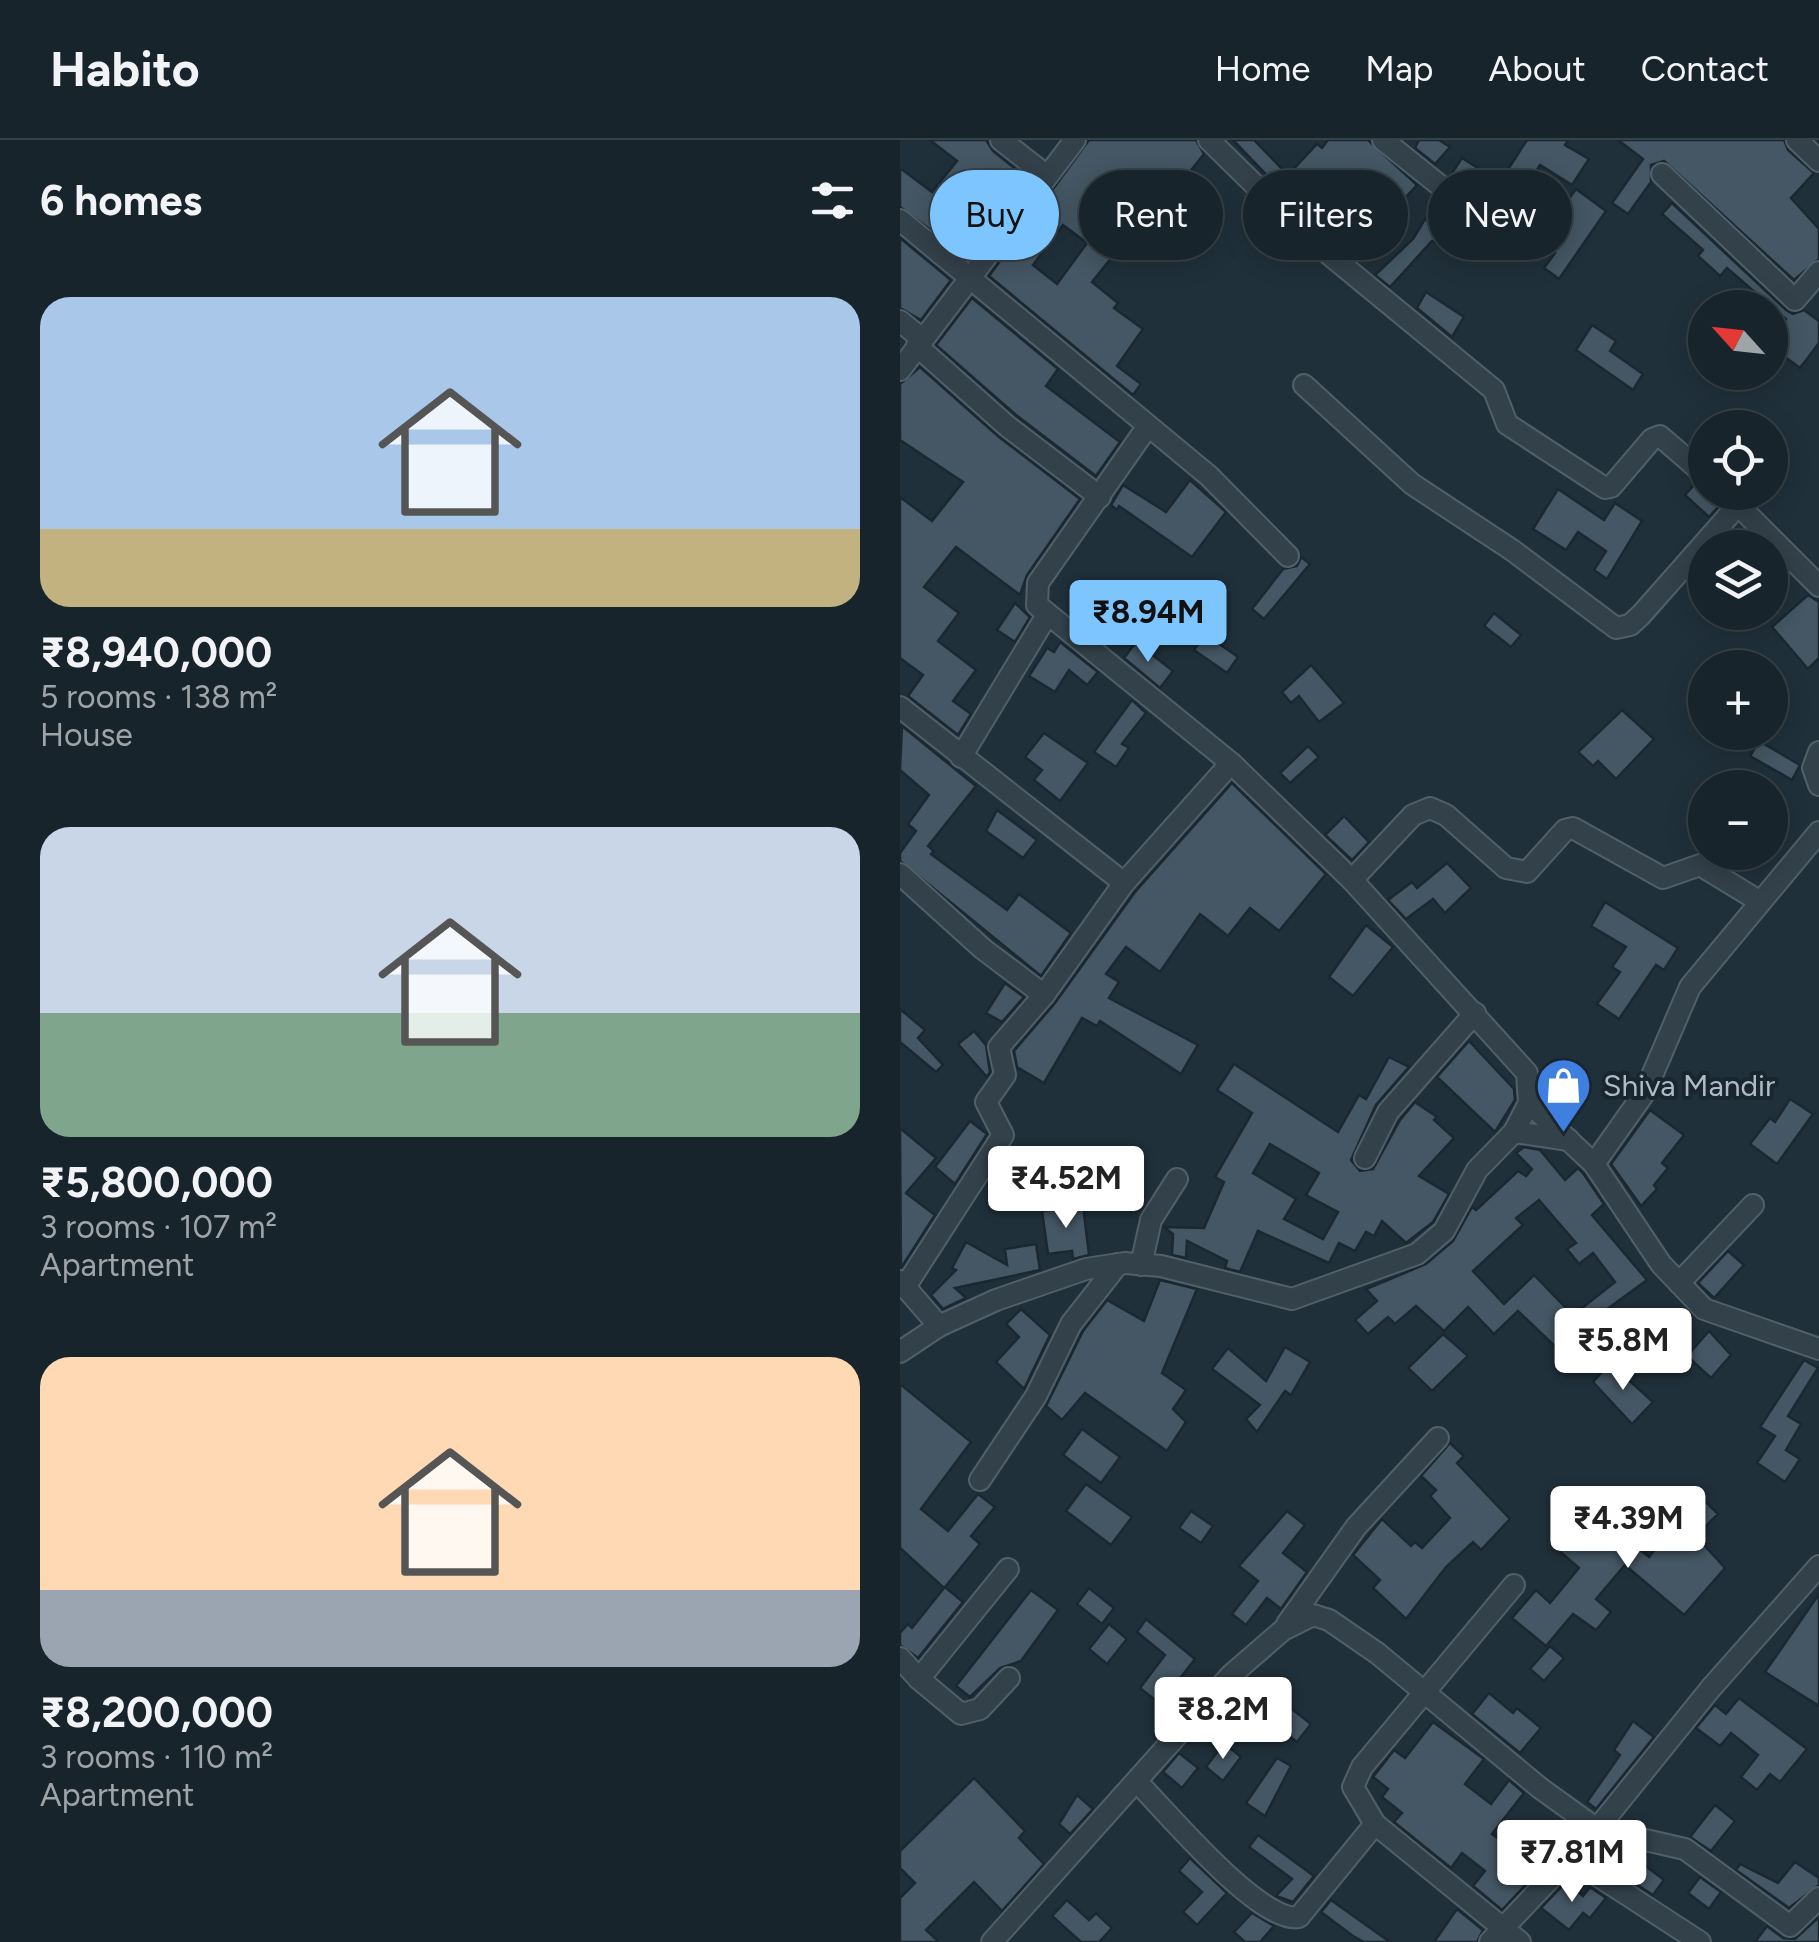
<!DOCTYPE html>
<meta charset="utf-8">
<style>
:root{--surface:#18242c;--page:#212c34;--text:#f1f3f6;--muted:#9fa4a9;--line:#364148;--accent:#7cc5fe}
body{margin:0;font-family:Figtree,sans-serif;background:var(--page);color:var(--text);height:100vh;display:flex;flex-direction:column;font-size:38px;white-space:nowrap}
*{box-sizing:border-box;margin:0}
p{font-size:32px;color:var(--muted)}
.icon{flex:none;width:55px;height:55px;fill:none;stroke:currentColor;stroke-width:2;stroke-linecap:round;stroke-linejoin:round}
.map{position:relative;flex:1;overflow:hidden}
.side{display:flex;flex-direction:column;background:var(--surface);width:900px}
.side>*{flex:none}
.guide{position:absolute;left:30px;top:30px;width:738px;height:90px;display:flex;gap:20px}
.needle{width:65px;rotate:297deg}
.buttons{position:absolute;left:788px;top:150px;display:grid;gap:20px}
.buttons a{display:grid;place-items:center;width:100px;height:100px;border-radius:50%;background:var(--surface);box-shadow:0 5px 25px #0003,0 0 0 2px var(--line);font-size:50px}
.price{position:absolute;translate:-50% -85px;padding:0 22px;border-radius:10px;background:#fff;color:#222;font-size:32px;line-height:65px;filter:drop-shadow(0 2px 5px #0008)}
.price::after{content:'';position:absolute;left:50%;top:60px;width:30px;height:22px;margin-left:-15px;background:inherit;clip-path:polygon(0 0,100% 0,50% 100%)}
.price.selected{background:var(--accent);color:#111}
ul{padding:0;list-style:none}
li{display:grid;align-content:center;gap:20px;height:530px;padding:0 40px}
li span{display:grid;place-items:center;height:310px;border-radius:30px;color:#555}
li>.icon{margin-inline-start:auto}
span .icon{width:180px;height:180px;fill:#fffc;stroke-width:1}
li b{font-size:42px}
h2{display:flex;justify-content:space-between;align-items:center;height:120px;padding:0 40px;font-size:42px}
.tag{padding:0 35px;border-radius:45px;background:var(--surface);box-shadow:0 5px 25px #0003,0 0 0 2px var(--line);font-size:35px;line-height:90px}
.tag.selected{background:var(--accent);color:#111}
header{display:flex;align-items:center;gap:60px;box-sizing:border-box;height:140px;padding:0 50px;background:var(--surface);border-bottom:2px solid var(--line)}
header strong{font-size:48px}
nav{display:flex;gap:55px;margin-inline-start:auto;font-size:35px}
main{display:flex;flex:1;min-height:0}
.map>svg:first-child{display:block}
.building{fill:#455764;stroke:#1b2831;stroke-width:2.5;fill-rule:evenodd}
.lines{fill:none;stroke-linecap:round;stroke-linejoin:round}
.minor-casing{stroke:#515f68;stroke-width:24}
.minor{stroke:#33414a;stroke-width:20}
.labels{text-anchor:middle;dominant-baseline:central;stroke-width:8;stroke-linejoin:round;paint-order:stroke}
.poi-label{font-size:30px;fill:#aebcc7;stroke:#19262f;text-anchor:start}
</style>
<header>
<strong>Habito</strong>
<nav><a>Home</a><a>Map</a><a>About</a><a>Contact</a></nav>
</header>
<main>
<section class="side">
<h2>6 homes<svg class="icon" aria-label="filters" viewBox="0 0 24 24"><path d="M4 7h16M4 17h16"/><circle cx="9" cy="7" r="2"/><circle cx="15" cy="17" r="2"/></svg></h2>
<ul>
<li><span style="background:linear-gradient(#a9c7e8 75%,#c2b280 0)"><svg class="icon" aria-label="home" viewBox="0 0 24 24"><path d="M3 11l9-7 9 7M6 9v11h12V9"/></svg></span><div><b>₹8,940,000</b><p>5 rooms · 138 m²</p><p>House</p></div></li>
<li><span style="background:linear-gradient(#c9d6e8 60%,#7fa58c 0)"><svg class="icon" aria-label="home" viewBox="0 0 24 24"><path d="M3 11l9-7 9 7M6 9v11h12V9"/></svg></span><div><b>₹5,800,000</b><p>3 rooms · 107 m²</p><p>Apartment</p></div></li>
<li><span style="background:linear-gradient(#ffd9b3 75%,#9aa5b1 0)"><svg class="icon" aria-label="home" viewBox="0 0 24 24"><path d="M3 11l9-7 9 7M6 9v11h12V9"/></svg></span><div><b>₹8,200,000</b><p>3 rooms · 110 m²</p><p>Apartment</p></div></li>
</ul>
</section>
<div class="map">
<svg width="919" height="1802" viewBox="0 0 919 1802">
<rect width="100%" height="100%" fill="#20303a"/>
<g class="building">
<polygon points="30,0 86,0 93,11 128,39 109,64 76,38 49,72 60,81 55,89 78,105 68,118 0,67 0,28 32,52 57,21"/>
<path d="M189 0H296L304 14 261 68 255 64 192 142 218 163 214 168 243 189 217 226 241 244 233 255 89 136ZM163 85 187 103 157 144 133 125Z"/>
<polygon points="333,0 354,0 388,35 417,4 422,8 428,0 468,0 517,45 492,72 481,62 450,94 417,64 406,76"/>
<polygon points="519,0 539,0 550,7 535,24 515,8"/>
<polygon points="627,0 668,0 665,5 689,19 672,45 640,25 619,59 653,80 676,49 706,71 659,139 644,128 655,113 579,63 537,103 532,101 490,147 475,135 513,99 525,79 529,82 542,62 554,56 556,44 550,36 562,18 600,42"/>
<polygon points="718,0 884,0 888,10 914,33 891,58 919,89 919,119 894,140 764,21 751,25 751,42 728,74 712,63 743,19"/>
<polygon points="772,63 886,170 893,174 904,170 919,181 919,203 900,228 870,206 886,179 827,128 820,136 798,116 803,110 762,74"/>
<polygon points="0,98 51,140 21,180 0,168"/>
<polygon points="526,152 564,177 552,197 517,168"/>
<polygon points="72,158 158,229 146,246 220,302 196,336 116,275 36,205"/>
<polygon points="692,185 716,201 710,211 743,234 733,250 676,210"/>
<polygon points="20,227 99,297 180,359 127,435 120,455 56,407 24,447 59,473 38,501 76,530 53,561 71,574 58,595 8,556 23,535 0,518 0,357 32,381 63,342 0,300 0,244"/>
<polygon points="290,340 326,372 292,417 219,366 217,370 211,365 223,345 266,372"/>
<polygon points="795,344 812,352 819,366 809,377 785,355"/>
<polygon points="658,349 704,380 715,363 742,381 707,439 694,430 706,411 678,392 666,410 633,389"/>
<polygon points="401,417 410,424 364,479 352,469 383,429 397,426"/>
<polygon points="908,455 919,462 919,518 908,529 872,487"/>
<polygon points="188,462 211,479 198,497 176,479"/>
<polygon points="115,463 130,477 115,502 97,490"/>
<polygon points="594,473 621,495 611,507 584,486"/>
<polygon points="305,494 338,517 327,533 294,510"/>
<polygon points="160,502 198,532 187,545 169,530 155,552 129,536 147,508 154,512"/>
<polygon points="236,502 273,531 260,548 224,518"/>
<polygon points="411,525 444,563 419,582 399,556 391,563 382,552"/>
<polygon points="232,560 246,573 222,604 229,608 216,627 194,612"/>
<polygon points="722,570 754,599 716,639 698,621 693,626 678,612"/>
<polygon points="2,586 76,646 28,706 34,711 31,714 107,770 119,754 171,793 141,836 0,721 0,713 16,691 8,684 29,655 0,630"/>
<polygon points="144,593 188,623 160,661 134,640 142,630 125,617"/>
<polygon points="859,601 900,625 892,640 850,616"/>
<polygon points="408,606 419,617 390,643 380,633"/>
<polygon points="332,643 426,734 379,791 350,768 328,796 300,774 260,832 226,807 206,834 219,842 209,858 298,905 281,934 200,881 197,886 182,878 144,943 117,927 114,911 155,863 235,752"/>
<polygon points="97,670 137,700 123,718 86,691"/>
<polygon points="444,676 469,702 452,720 425,695"/>
<polygon points="547,723 571,748 545,773 533,759 506,779 488,760 512,742 517,748"/>
<polygon points="705,762 778,808 764,830 756,825 719,879 697,864 720,832 712,827 726,807 691,786"/>
<polygon points="466,785 493,807 453,856 429,837"/>
<polygon points="105,843 124,857 102,882 86,873"/>
<polygon points="0,869 25,890 18,898 43,925 36,932 0,902"/>
<polygon points="74,891 86,905 90,932 87,937 58,904"/>
<polygon points="569,901 614,949 615,960 595,992 537,937"/>
<path d="M489 917 509 927 476 965 451 1020 460 1031 473 1029 500 980 515 962 537 977 534 980 554 998 519 1036 549 1054 533 1082 506 1103 482 1081 474 1096 466 1092 455 1111 439 1103 429 1123 358 1091 340 1132 325 1128 327 1121 287 1101 286 1118 272 1115 273 1094 264 1087 304 1088 324 1042 315 1037 352 973 317 950 334 924 438 992 459 955 466 959ZM370 1004 419 1033 406 1055 438 1072 423 1099 384 1079 396 1059 353 1033Z"/>
<polygon points="890,959 913,974 877,1024 850,1004 870,978 875,982"/>
<polygon points="750,970 784,995 762,1023 768,1028 754,1045 757,1049 741,1066 711,1024"/>
<polygon points="70,981 87,994 55,1044 35,1027"/>
<polygon points="0,988 36,1018 6,1053 35,1075 1,1128"/>
<path d="M624 1007 640 1010 665 1040 678 1028 683 1033 704 1064 692 1075 747 1140 684 1186 708 1217 698 1228 674 1206 665 1216 618 1171 594 1194 568 1167 544 1191 516 1166 495 1184 488 1177 468 1194 455 1180 477 1161 466 1149 526 1124 553 1101 572 1067 576 1070 618 1031 626 1036 632 1029 616 1013ZM639 1060 676 1103 667 1109 679 1124 693 1113 715 1142 673 1175 634 1135 604 1164 573 1131 623 1085 616 1078Z"/>
<polygon points="183,1065 189,1115 173,1119 172,1111 148,1114 142,1071"/>
<polygon points="66,1102 107,1125 105,1109 136,1104 140,1130 55,1148 66,1158 43,1169 31,1155 56,1130 52,1128"/>
<polygon points="828,1111 844,1125 814,1158 798,1143"/>
<polygon points="260,1140 297,1149 262,1233 286,1250 273,1269 286,1282 267,1311 185,1253 162,1280 146,1266 183,1191 207,1160 244,1181"/>
<polygon points="121,1169 150,1195 124,1249 96,1222 119,1197 106,1184"/>
<polygon points="809,1191 831,1215 811,1238 787,1216"/>
<polygon points="543,1194 568,1216 532,1251 508,1228"/>
<polygon points="385,1207 410,1222 391,1255 385,1251 357,1292 346,1279 360,1265 312,1229 328,1208 366,1241"/>
<polygon points="904,1220 918,1228 888,1276 901,1284 886,1310 900,1319 885,1342 857,1323 875,1296 860,1287"/>
<polygon points="710,1223 753,1262 732,1284 693,1242"/>
<polygon points="0,1244 71,1302 21,1369 48,1391 78,1354 95,1367 71,1396 80,1404 45,1447 63,1462 18,1518 0,1505 0,1493 8,1484 12,1488 44,1448 0,1408"/>
<polygon points="182,1289 220,1317 201,1343 163,1315"/>
<polygon points="550,1303 564,1316 557,1323 610,1379 581,1410 573,1402 546,1427 506,1479 473,1448 480,1440 453,1415 482,1379 511,1406 515,1402 522,1408 550,1378 530,1356 536,1350 521,1336"/>
<polygon points="186,1344 232,1377 211,1405 166,1371"/>
<polygon points="794,1350 818,1374 796,1396 825,1428 784,1475 725,1425 696,1459 711,1472 696,1490 673,1474 646,1506 612,1478 636,1450 650,1463 679,1428 657,1409 678,1383 704,1404 716,1390 749,1417 767,1394 761,1389"/>
<polygon points="291,1371 313,1386 301,1403 279,1388"/>
<polygon points="387,1371 405,1385 383,1413 407,1432 381,1469 367,1458 346,1485 332,1474 358,1441 339,1426"/>
<polygon points="189,1448 214,1468 202,1484 177,1464"/>
<polygon points="131,1450 158,1470 121,1521 100,1528 70,1557 56,1546"/>
<polygon points="919,1454 919,1566 865,1532"/>
<polygon points="246,1479 295,1519 260,1564 240,1548 265,1515 237,1492"/>
<polygon points="209,1484 227,1499 207,1524 189,1509"/>
<polygon points="650,1506 664,1518 644,1541 630,1529"/>
<polygon points="589,1553 613,1573 617,1568 641,1588 620,1613 572,1574"/>
<polygon points="333,1554 349,1566 330,1590 313,1576"/>
<polygon points="374,1555 411,1584 397,1602 360,1573"/>
<polygon points="839,1558 907,1609 880,1642 870,1634 857,1650 841,1637 858,1615 831,1593 820,1606 796,1588 815,1565 826,1574"/>
<polygon points="733,1581 754,1597 696,1669 687,1662 720,1615 714,1610"/>
<polygon points="533,1582 584,1619 565,1644 591,1664 609,1640 624,1653 592,1694 630,1722 662,1681 676,1691 602,1770 573,1746 585,1731 562,1713 551,1728 494,1682 502,1673 482,1657 488,1649 473,1637 494,1610 505,1618"/>
<polygon points="324,1603 341,1617 323,1641 306,1627"/>
<polygon points="279,1613 298,1628 282,1648 263,1632"/>
<polygon points="377,1618 391,1626 365,1676 346,1663"/>
<polygon points="74,1638 125,1691 119,1698 144,1724 102,1771 74,1742 26,1790 39,1802 0,1802 0,1758 15,1743 0,1728 0,1711"/>
<polygon points="177,1655 193,1669 170,1694 159,1684"/>
<polygon points="815,1665 835,1681 811,1711 790,1697"/>
<polygon points="358,1695 414,1736 393,1762 376,1756 392,1739 349,1707"/>
<polygon points="290,1718 327,1753 297,1785 283,1772 302,1752 279,1731"/>
<polygon points="738,1720 764,1740 753,1755 725,1737"/>
<polygon points="895,1722 919,1738 919,1745 889,1768 836,1730 840,1724 878,1743"/>
<polygon points="800,1737 821,1752 809,1769 788,1753"/>
<polygon points="666,1742 683,1756 690,1747 706,1758 690,1778 683,1773 669,1790 641,1768"/>
<polygon points="167,1760 189,1780 196,1773 212,1788 199,1802 181,1802 152,1776"/>
<polygon points="431,1760 459,1780 490,1802 464,1802 453,1796 421,1772"/>
<polygon points="557,1769 583,1790 577,1802 534,1802"/>
<polygon points="352,1773 374,1786 360,1802 345,1802 334,1792"/>
<polygon points="919,1777 919,1802 855,1802 867,1786 883,1798 895,1799"/>
</g>
<g class="lines">
<defs>
<g id="minor">
<polyline points="101,0 147,36"/>
<polyline points="309,0 408,97 594,250 607,284 705,348 711,347 752,299 760,296 805,335"/>
<polyline points="483,0 543,48"/>
<polyline points="897,0 919,21"/>
<polyline points="762,34 895,160 919,132"/>
<polyline points="0,80 309,336 388,416"/>
<polyline points="0,181 22,199"/>
<polyline points="17,206 107,286 200,357"/>
<polyline points="0,230 175,0"/>
<polyline points="404,245 512,344 612,410 716,488 730,485 741,475 838,365"/>
<polyline points="248,286 138,443 137,465 331,623"/>
<polyline points="825,352 919,446"/>
<polyline points="0,567 224,743 331,623 452,740 627,933 629,963 614,992 577,1030 544,1091 517,1114 392,1159 261,1126 225,1123 186,1129 96,1160 39,1186 0,1212"/>
<polyline points="919,612 913,628 919,645"/>
<polyline points="61,617 147,475"/>
<polyline points="0,734 83,809 144,855"/>
<polyline points="452,740 513,675 530,668 546,675 606,728 627,732 665,690 673,688 763,738 800,725 859,761"/>
<polyline points="629,963 694,1024 761,1124 804,1169 919,1209"/>
<polyline points="614,992 669,1000"/>
<polyline points="465,1018 488,972 575,873"/>
<polyline points="694,1024 745,952 790,847 919,692"/>
<polyline points="241,1125 251,1080 277,1039"/>
<polyline points="0,1141 39,1186"/>
<polyline points="779,1143 853,1065"/>
<polyline points="5,1147 103,995 86,962 105,935 99,907 144,855 224,743"/>
<polyline points="80,1340 136,1256 171,1184 218,1124"/>
<polyline points="387,1484 456,1387 538,1298"/>
<polyline points="0,1518 19,1539 108,1429"/>
<polyline points="19,1539 61,1574 80,1569 109,1538"/>
<path d="M238 1643C266 1671 361 1785 399 1777L475 1684 620 1802"/>
<polyline points="475,1684 453,1647 462,1627 614,1445"/>
<polyline points="669,1717 800,1802"/>
<polyline points="92,1802 331,1535 383,1490 413,1475 429,1480 477,1513 640,1648 697,1689 785,1709 890,1786 919,1758"/>
<polyline points="590,1802 697,1689 811,1548 919,1426"/>
</g>
</defs>
<use href="#minor" class="minor-casing"/>
<use href="#minor" class="minor"/>
</g>
<defs>
<symbol id="shop-pin" viewBox="-11 -11 22 30"><path d="M0 17L-7.5 6A9.5 9.5 0 1 1 7.5 6Z" fill="#3f7fe0" stroke="#19262f"/><path d="M-5-2.5h2.3a2.7 3.5 0 0 1 5.4 0H5L5.5 6h-11ZM-1.5-2.5h3a1.5 2.3 0 0 0-3 0Z" fill="#fff"/></symbol>
</defs>
<g fill-rule="evenodd">
<use href="#shop-pin" x="632" y="914" width="63" height="86"/>
</g>
<g class="labels">
<g class="poi-label">
<text x="703" y="945">Shiva Mandir</text>
</g>
</g>
</svg>
<div class="buttons">
<a><svg class="needle" viewBox="-14 -14 28 28"><path d="M0-13l5 13h-10z" fill="#e53935"/><path d="M0 13l5-13h-10z" fill="#9fa4a9"/></svg></a>
<a><svg class="icon" aria-label="locate" viewBox="0 0 24 24"><circle cx="12" cy="12" r="6"/><path d="M12 2v4M12 18v4M2 12h4M18 12h4"/></svg></a>
<a><svg class="icon" aria-label="layers" viewBox="0 0 24 24"><path d="M12 4l9 5-9 5-9-5zM3 14l9 5 9-5"/></svg></a>
<a>+</a>
<a>−</a>
</div>
<b class="price selected" style="left:248px;top:525px">₹8.94M</b>
<b class="price" style="left:166px;top:1091px">₹4.52M</b>
<b class="price" style="left:723px;top:1253px">₹5.8M</b>
<b class="price" style="left:728px;top:1431px">₹4.39M</b>
<b class="price" style="left:323px;top:1622px">₹8.2M</b>
<b class="price" style="left:672px;top:1765px">₹7.81M</b>
<div class="guide">
<a class="tag selected">Buy</a>
<a class="tag">Rent</a>
<a class="tag">Filters</a>
<a class="tag">New</a>
</div>
</div>
</main>
